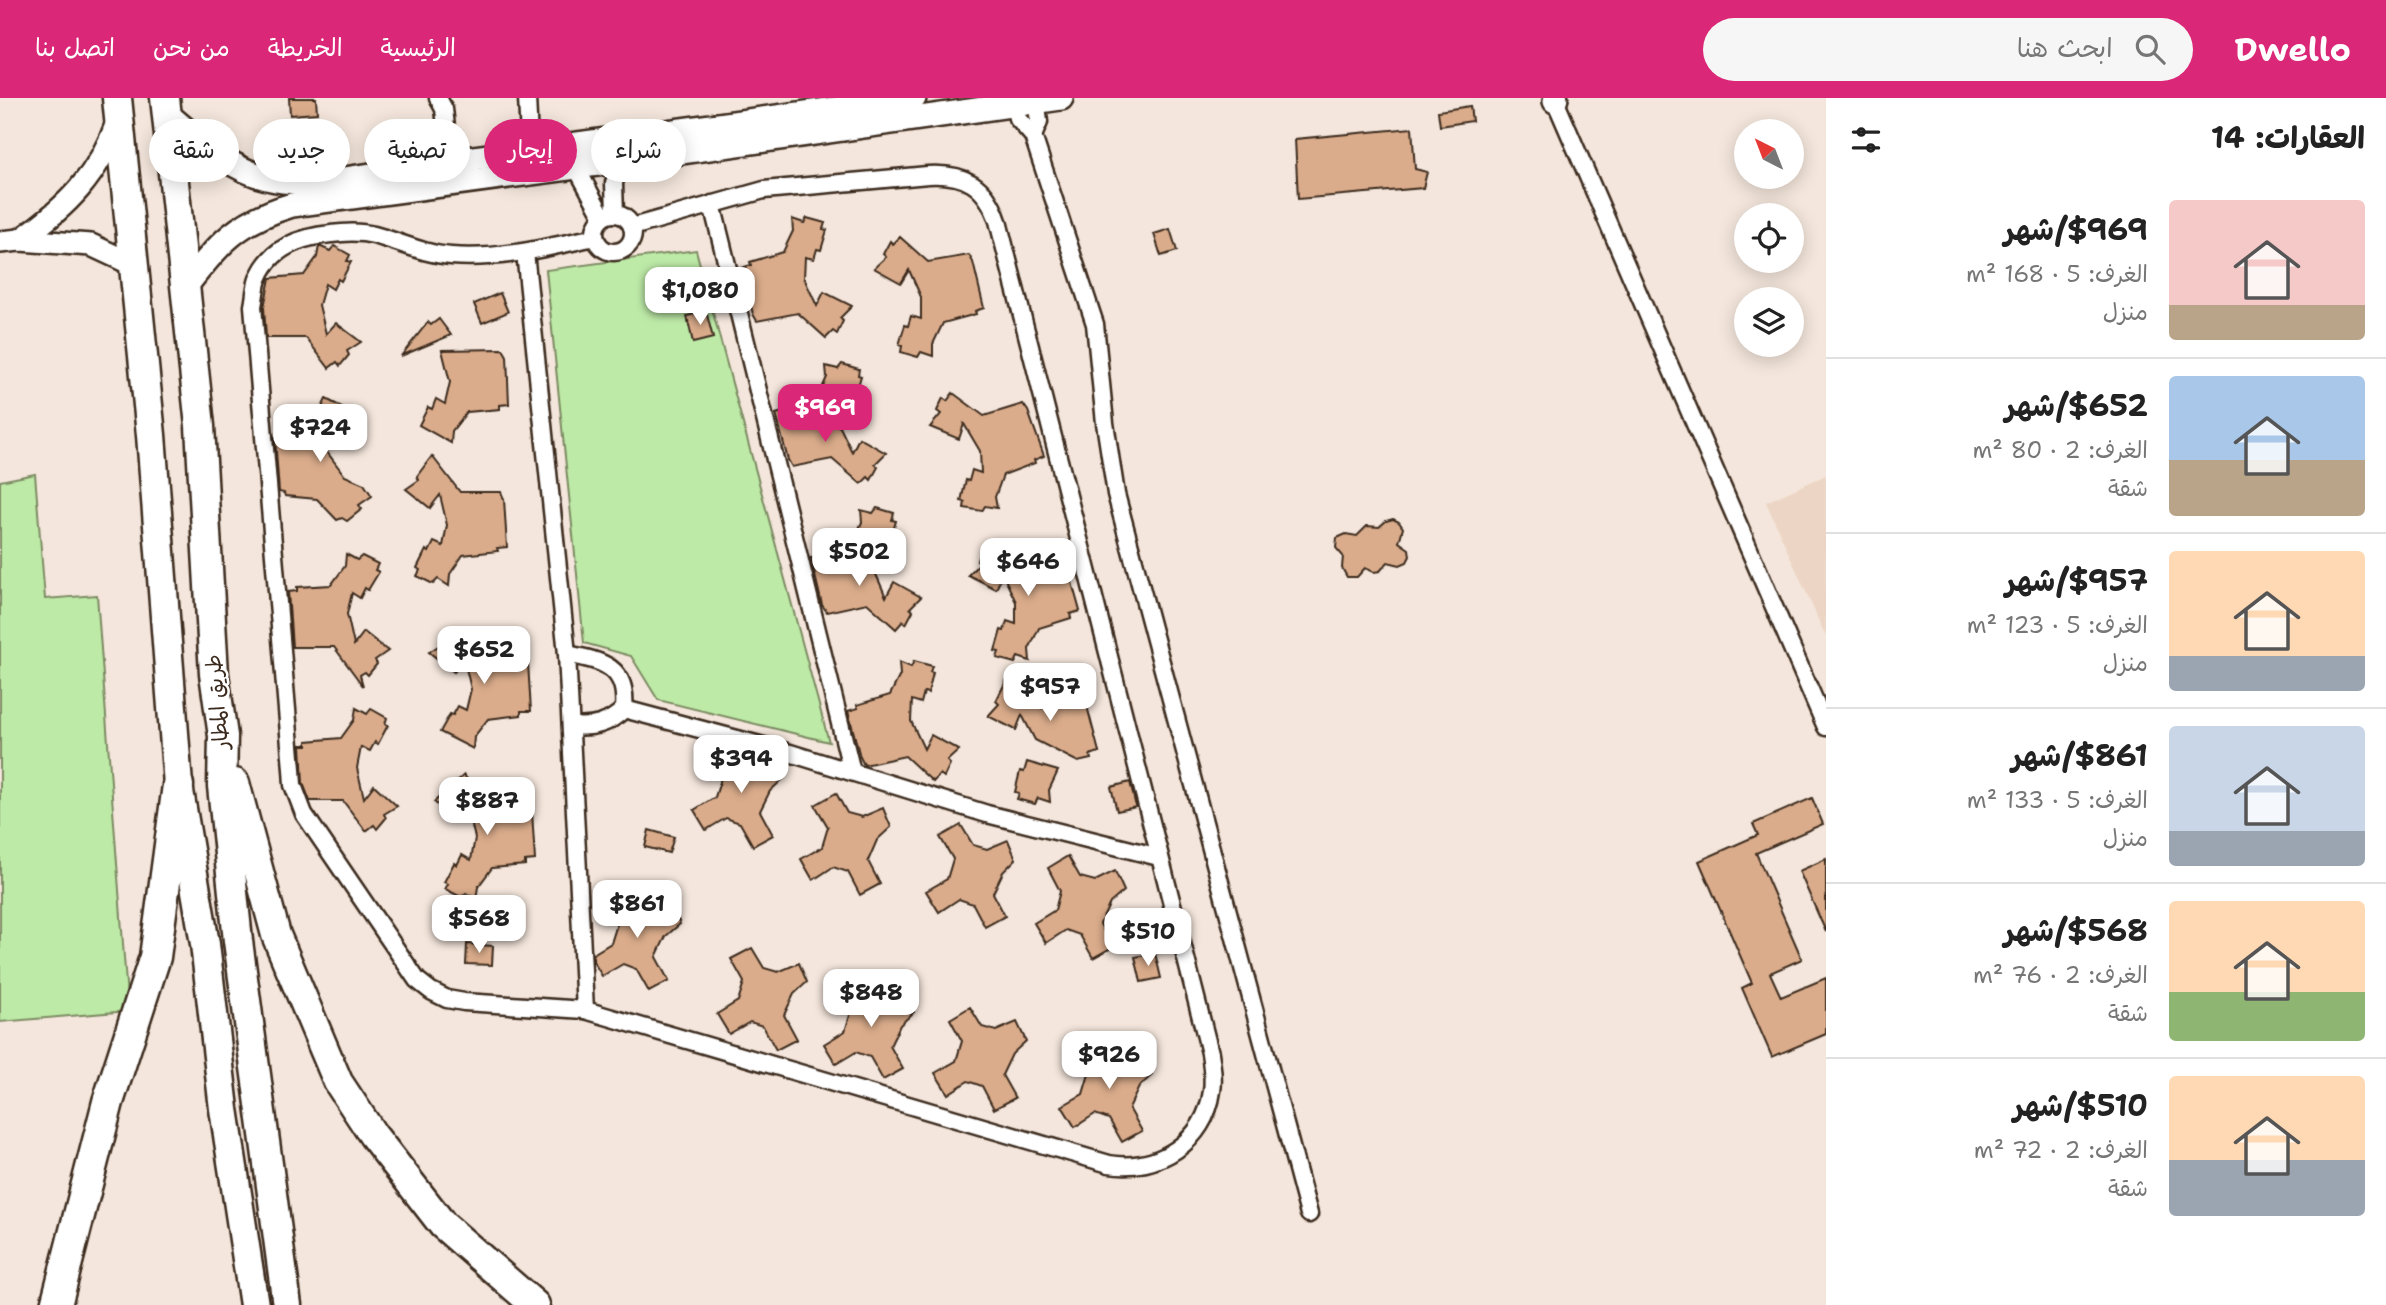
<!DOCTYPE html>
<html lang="ar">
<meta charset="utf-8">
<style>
:root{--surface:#fff;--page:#f6f6f6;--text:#222;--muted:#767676;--line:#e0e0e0;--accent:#db2777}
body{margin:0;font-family:"Shantell Sans","Playpen Sans Arabic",sans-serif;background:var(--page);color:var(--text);direction:rtl;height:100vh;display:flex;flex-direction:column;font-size:26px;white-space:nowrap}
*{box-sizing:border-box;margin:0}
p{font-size:23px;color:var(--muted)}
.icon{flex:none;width:38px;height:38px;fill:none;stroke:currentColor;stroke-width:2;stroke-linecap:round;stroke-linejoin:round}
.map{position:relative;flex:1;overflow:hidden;direction:ltr}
.panel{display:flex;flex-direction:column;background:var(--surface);width:560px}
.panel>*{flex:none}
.guide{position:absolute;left:21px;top:21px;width:665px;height:63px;direction:rtl;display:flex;gap:14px}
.needle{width:46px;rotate:318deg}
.controls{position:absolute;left:1734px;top:21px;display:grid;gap:14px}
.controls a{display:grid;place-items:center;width:70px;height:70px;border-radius:50%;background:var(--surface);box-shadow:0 4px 18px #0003;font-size:35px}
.price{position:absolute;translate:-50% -60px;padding:0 16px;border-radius:14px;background:#fff;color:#222;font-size:23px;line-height:46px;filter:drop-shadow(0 2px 4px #0008)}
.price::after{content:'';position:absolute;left:50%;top:42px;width:21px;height:16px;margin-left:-10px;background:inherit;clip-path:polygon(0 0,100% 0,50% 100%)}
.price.current{background:var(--accent);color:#fff}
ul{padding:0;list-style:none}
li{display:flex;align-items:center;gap:21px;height:175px;padding:0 21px}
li+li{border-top:2px solid var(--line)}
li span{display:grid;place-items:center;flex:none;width:196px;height:140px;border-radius:7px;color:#555}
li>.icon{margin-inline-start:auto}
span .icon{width:84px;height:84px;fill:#fffc;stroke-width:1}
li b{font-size:30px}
h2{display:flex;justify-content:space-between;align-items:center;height:84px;padding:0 21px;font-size:30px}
.tag{padding:0 24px;border-radius:32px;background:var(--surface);box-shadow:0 4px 18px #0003;font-size:24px;line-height:63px}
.tag.current{background:var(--accent);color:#fff}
header{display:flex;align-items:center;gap:42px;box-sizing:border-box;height:98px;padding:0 35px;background:var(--accent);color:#fff}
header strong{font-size:33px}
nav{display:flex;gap:38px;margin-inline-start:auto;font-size:24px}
.search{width:490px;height:63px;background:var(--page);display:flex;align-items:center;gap:18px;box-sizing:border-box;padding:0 24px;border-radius:38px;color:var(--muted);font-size:26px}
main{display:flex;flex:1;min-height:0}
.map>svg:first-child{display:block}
.built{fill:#ecd5c4}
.green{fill:#bdeaa7;stroke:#7c8a62;stroke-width:2}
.building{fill:#daac8b;stroke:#3b2a1e;stroke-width:2}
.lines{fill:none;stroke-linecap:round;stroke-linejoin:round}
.minor-casing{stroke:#3b2a1e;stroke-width:21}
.tertiary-casing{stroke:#3b2a1e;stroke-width:26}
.secondary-casing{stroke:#3b2a1e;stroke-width:28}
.trunk-casing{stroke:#3b2a1e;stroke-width:33}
.motorway-casing{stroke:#3b2a1e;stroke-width:35}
.minor{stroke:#fff;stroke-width:16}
.tertiary{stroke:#fff;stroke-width:21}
.secondary{stroke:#fff;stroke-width:23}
.trunk{stroke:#fff;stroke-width:28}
.motorway{stroke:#fff;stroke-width:30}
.labels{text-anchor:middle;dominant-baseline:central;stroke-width:5;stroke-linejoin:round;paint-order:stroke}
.street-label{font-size:21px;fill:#3b2a1e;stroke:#fff}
</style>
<header>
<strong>Dwello</strong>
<div class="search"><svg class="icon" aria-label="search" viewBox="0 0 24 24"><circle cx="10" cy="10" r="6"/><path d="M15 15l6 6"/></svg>ابحث هنا</div>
<nav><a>الرئيسية</a><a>الخريطة</a><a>من نحن</a><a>اتصل بنا</a></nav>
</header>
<main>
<section class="panel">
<h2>العقارات: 14<svg class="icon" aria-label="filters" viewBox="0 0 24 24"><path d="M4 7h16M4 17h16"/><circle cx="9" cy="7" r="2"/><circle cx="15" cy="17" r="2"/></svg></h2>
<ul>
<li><span style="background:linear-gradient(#f6c9c9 75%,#b9a48a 0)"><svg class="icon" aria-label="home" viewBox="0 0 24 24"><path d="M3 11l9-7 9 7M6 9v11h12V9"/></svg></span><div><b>$969/شهر</b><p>الغرف: 5 · 168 m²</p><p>منزل</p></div></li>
<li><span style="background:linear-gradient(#a9c7e8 60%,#b9a48a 0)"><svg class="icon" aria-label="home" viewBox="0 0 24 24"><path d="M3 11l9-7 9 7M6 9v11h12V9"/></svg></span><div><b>$652/شهر</b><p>الغرف: 2 · 80 m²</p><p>شقة</p></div></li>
<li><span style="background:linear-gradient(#ffd9b3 75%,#9aa5b1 0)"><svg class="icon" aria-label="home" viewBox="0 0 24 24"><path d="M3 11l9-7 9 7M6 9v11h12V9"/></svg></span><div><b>$957/شهر</b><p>الغرف: 5 · 123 m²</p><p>منزل</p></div></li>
<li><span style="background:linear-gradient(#c9d6e8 75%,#9aa5b1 0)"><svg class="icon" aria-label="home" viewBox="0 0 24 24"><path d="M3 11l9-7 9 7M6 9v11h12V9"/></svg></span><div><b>$861/شهر</b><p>الغرف: 5 · 133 m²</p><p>منزل</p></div></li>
<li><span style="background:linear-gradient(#ffd9b3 65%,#8fb573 0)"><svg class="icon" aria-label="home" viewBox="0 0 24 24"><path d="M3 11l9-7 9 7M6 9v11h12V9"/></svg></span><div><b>$568/شهر</b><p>الغرف: 2 · 76 m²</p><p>شقة</p></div></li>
<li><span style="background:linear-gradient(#ffd9b3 60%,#9aa5b1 0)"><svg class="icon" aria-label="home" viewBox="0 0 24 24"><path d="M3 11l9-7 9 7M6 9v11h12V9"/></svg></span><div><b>$510/شهر</b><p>الغرف: 2 · 72 m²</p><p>شقة</p></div></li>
</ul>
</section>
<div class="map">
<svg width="1826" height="1207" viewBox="0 0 1826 1207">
<rect width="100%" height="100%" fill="#f4e6dc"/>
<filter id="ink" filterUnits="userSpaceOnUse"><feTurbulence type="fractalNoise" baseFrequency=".0143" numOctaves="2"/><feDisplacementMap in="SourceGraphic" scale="14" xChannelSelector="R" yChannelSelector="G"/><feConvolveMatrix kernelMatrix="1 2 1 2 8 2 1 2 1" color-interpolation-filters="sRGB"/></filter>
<g filter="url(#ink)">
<polygon class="built" points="1826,377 1826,539 1766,404"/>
<g class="green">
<polygon points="696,152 829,644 658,602 631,558 584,545 546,172"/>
<polygon points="35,376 45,501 97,497 128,913 0,924 0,383"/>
</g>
<g class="building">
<polygon points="289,0 316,0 317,15 290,17"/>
<polygon points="1470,8 1472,23 1440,28 1438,13"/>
<polygon points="1412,30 1415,71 1427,74 1423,90 1298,101 1295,41"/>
<polygon points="807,120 825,125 823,131 827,132 821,152 817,151 814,161 805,159 804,180 817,208 824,194 852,208 840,220 843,223 837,236 833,233 826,240 798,215 757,223 753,216 741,170 751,167 750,164 783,154 793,133 792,121 804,125"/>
<polygon points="1170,131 1177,153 1161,158 1154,136"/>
<polygon points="900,139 928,164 969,157 973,164 984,210 975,213 976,216 943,225 933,246 933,258 921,254 918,259 901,254 902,248 899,247 905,227 908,228 911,218 921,221 921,199 909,172 901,185 874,170 886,159 883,156 890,143 893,146"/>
<polygon points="319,148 330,153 334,148 350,157 347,163 351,164 341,183 338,181 333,191 325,186 319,207 326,236 336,225 361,244 347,253 349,257 340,268 337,264 329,270 306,240 266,240 264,209 270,180 304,177 317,159"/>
<polygon points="500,195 508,214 482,225 474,206"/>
<polygon points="706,213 713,240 693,245 687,218"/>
<polygon points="439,221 451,237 401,258 428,224 431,227"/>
<polygon points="503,251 507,258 509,306 500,307 500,311 467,314 452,333 451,345 419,327 428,309 432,311 436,301 445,306 450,284 442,252"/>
<polygon points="842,266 859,271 858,277 861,278 855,298 852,297 849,308 819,298 827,279 826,268 838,271"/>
<polygon points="953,295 984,318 1023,306 1028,313 1044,358 1034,362 1035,365 1003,377 995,399 997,410 985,408 982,413 964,410 965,404 961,403 966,382 969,383 972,372 981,375 980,353 964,326 959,341 930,329 941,316 937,313 943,300 947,303"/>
<polygon points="326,301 359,318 341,347 321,346 345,378 364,386 372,398 359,407 362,411 347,423 342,420 337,422 317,401 285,398 284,395 279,394 275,339 279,339 279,335 312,331"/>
<polygon points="798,306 840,329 852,354 859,340 886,355 875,366 878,369 871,382 868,379 861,386 832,361 792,369 788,362 776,316 786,313 785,310"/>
<polygon points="432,358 460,394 501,394 504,401 507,449 497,450 498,453 463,457 450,476 449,488 438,481 433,486 417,478 420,472 417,470 426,452 429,454 434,444 443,448 447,427 440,397 430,410 406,391 419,382 417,378"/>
<polygon points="877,410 894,415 892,422 896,423 890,443 887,442 883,452 854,442 862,424 861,412 873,415"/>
<polygon points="1393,421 1399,424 1403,430 1399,444 1409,451 1410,458 1407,464 1400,467 1388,464 1380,473 1374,474 1365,470 1357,479 1347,479 1342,470 1343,458 1336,450 1337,440 1346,436 1357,438 1367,428 1379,429 1386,423"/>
<polygon points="993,445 1022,469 1063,460 1067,467 1080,513 1070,516 1071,520 1039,530 1029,551 1030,563 1018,559 1015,565 997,560 999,554 995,553 1001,532 1004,533 1007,523 1016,526 1016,504 1003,477 996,491 968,477 980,465 977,462 983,449 987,452"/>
<polygon points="833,450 875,474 886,499 894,484 921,499 910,510 913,513 906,526 903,523 896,531 867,505 827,514 822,507 811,460 821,458 820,454"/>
<polygon points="346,456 357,462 362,458 378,466 375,472 379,474 368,492 365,490 360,500 352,495 347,516 354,547 364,534 388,553 375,562 377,566 368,577 365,574 360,577 363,588 334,549 292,549 288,494 297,493 297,489 331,487 345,468"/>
<polygon points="460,528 484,558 525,557 528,565 531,613 521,613 521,617 488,621 474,639 473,651 440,634 450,616 453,617 458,608 466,612 471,591 464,562 454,574 429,554 443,545 441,542 449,530 452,534"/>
<polygon points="914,563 932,568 930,574 933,575 928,595 924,594 921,605 912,602 911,623 924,651 931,637 959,652 947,663 950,666 944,679 940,676 933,684 905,658 864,667 860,659 848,613 858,610 857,607 890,597 900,577 899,564 911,569"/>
<polygon points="1007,581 1042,610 1082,601 1087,608 1099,654 1090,657 1091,661 1078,664 1035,642 1022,617 1016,632 988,618 999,606 996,603"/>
<polygon points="356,610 367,616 371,611 387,620 385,626 388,627 378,646 375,644 370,653 361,649 357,670 364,700 374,687 397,708 384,716 386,720 377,731 374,727 366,733 343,703 310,703 303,685 301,647 307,647 307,643 341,640 354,622"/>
<polygon points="725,648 731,650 740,666 755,670 776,662 784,680 770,693 760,713 773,737 753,748 740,725 726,720 706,732 694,712 715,699 721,680 708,658"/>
<polygon points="1027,664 1058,673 1049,692 1050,704 1038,700 1035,706 1017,701 1019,695 1015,694 1020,673 1024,674"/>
<polygon points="464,677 488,708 529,707 532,714 535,762 525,763 525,767 492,770 478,789 476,801 466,795 461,799 445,791 448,786 444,784 454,765 457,767 462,757 471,762 475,740 468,712 458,723 434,704"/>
<polygon points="1130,684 1136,709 1117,713 1111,689"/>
<polygon points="836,695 847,715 862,719 883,710 891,729 877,742 868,763 880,786 860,797 848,774 833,769 813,782 801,761 822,749 828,729 815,707"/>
<polygon points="1812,700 1823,726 1756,755 1802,861 1770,875 1781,899 1826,880 1826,936 1772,959 1742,890 1752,885 1699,763 1758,737 1753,726"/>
<polygon points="961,727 973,747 987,751 1008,742 1016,761 1003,774 993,795 1005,818 985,829 973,806 959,801 939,814 926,793 947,781 953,761 940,739"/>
<polygon points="649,732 674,739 669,755 645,749"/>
<polygon points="1068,758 1080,779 1095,783 1115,773 1124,793 1110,805 1100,826 1113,849 1093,860 1080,837 1066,832 1046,845 1034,825 1055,812 1060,793 1048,770"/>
<polygon points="1826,761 1826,834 1799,773"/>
<polygon points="625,792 636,812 651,816 672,807 680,826 666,838 656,859 669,883 649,894 636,871 623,866 602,878 593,863 593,856 611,845 617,826 604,804"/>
<polygon points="467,846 493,848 492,867 466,866"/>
<polygon points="752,850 764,870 778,874 799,865 807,884 794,896 784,917 797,941 776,952 763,928 750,924 729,936 717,916 738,903 744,884 731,861"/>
<polygon points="1155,855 1161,880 1141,884 1135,859"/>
<polygon points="858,880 870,900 885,904 905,895 914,914 900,927 890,948 903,971 883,982 870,959 856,954 836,966 824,946 845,933 851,914 838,892"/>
<polygon points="970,909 982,929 996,933 1017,924 1026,943 1012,956 1002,977 1015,1000 994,1011 982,988 968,983 948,996 935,975 956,963 962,943 950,921"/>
<polygon points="1097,942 1109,962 1124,966 1144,957 1152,977 1139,989 1129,1010 1142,1033 1122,1044 1109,1021 1095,1016 1075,1029 1062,1008 1083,996 1089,976 1077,954"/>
</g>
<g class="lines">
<defs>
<g id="minor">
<polyline points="438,0 444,11 450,63"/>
<polyline points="527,0 530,60"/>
<polyline points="1012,0 1017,20 1033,38 1095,226 1105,325 1116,396 1309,1116"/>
<polyline points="1554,0 1826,629"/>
<polyline points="1033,38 1039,24 1036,0"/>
<polyline points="576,69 603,119"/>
<polyline points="712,106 852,674"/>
<polyline points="615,116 614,85 621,63"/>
<circle cx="614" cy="135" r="19"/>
<path d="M595 139C549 149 499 162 451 158 424 156 400 144 374 137 359 133 345 134 331 136 300 139 270 150 258 181 255 189 255 199 253 208L292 671 293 687 304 716 417 882 431 893 447 901 464 904 585 912 1109 1066C1158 1074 1205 1044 1212 993 1214 981 1212 968 1210 955L998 123C986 87 965 75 928 77L764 92 632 129"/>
<polyline points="525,154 567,556 585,912"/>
<path d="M567 556C602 563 628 568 624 611 609 626 594 630 572 628"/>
<polyline points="624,611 790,655 987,716 1159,759"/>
</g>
<g id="tertiary">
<path d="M20 142C68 108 98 78 118 22"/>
<polyline points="0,144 20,142 91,147 134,167"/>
</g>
<g id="secondary">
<polyline points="1555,3 1556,0"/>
<path d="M166 15C197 41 227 70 267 80 316 93 400 70 451 63 605 42 760 22 914 0"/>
<path d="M186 188C219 145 238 123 292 107L576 69 1061 0"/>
</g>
<g id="trunk">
<polyline points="117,0 151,337 178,687 205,846 224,1011 254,1207"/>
<polyline points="165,0 200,328 214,576 223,638 222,688 238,843 287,1207"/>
<polyline points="235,685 276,837 338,984 373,1037 443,1127 535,1207"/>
</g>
<polyline id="motorway" points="56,1207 108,1004 155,859 178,687"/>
</defs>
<use href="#minor" class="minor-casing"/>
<use href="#tertiary" class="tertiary-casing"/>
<use href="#secondary" class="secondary-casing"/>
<use href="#trunk" class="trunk-casing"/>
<use href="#motorway" class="motorway-casing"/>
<use href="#minor" class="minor"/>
<use href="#tertiary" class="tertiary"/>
<use href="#secondary" class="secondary"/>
<use href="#trunk" class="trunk"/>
<use href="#motorway" class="motorway"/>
</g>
</g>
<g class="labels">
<g class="street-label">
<text transform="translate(217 604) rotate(-95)">طريق المطار</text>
</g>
</g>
</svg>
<div class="controls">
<a><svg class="needle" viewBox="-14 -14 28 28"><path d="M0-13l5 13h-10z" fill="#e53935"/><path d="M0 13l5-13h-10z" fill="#767676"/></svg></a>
<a><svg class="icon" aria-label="locate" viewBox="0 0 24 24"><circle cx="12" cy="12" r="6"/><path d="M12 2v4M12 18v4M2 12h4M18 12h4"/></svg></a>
<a><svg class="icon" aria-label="layers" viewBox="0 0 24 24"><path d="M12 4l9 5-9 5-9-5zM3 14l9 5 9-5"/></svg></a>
</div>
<b class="price" style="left:700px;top:229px">$1,080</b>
<b class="price current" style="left:825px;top:346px">$969</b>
<b class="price" style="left:320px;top:366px">$724</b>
<b class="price" style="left:859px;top:490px">$502</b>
<b class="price" style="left:1028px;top:500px">$646</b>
<b class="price" style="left:484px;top:588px">$652</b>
<b class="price" style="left:1050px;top:625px">$957</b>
<b class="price" style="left:741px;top:697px">$394</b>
<b class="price" style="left:487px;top:739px">$887</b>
<b class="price" style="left:637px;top:842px">$861</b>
<b class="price" style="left:479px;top:857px">$568</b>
<b class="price" style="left:1148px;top:870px">$510</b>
<b class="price" style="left:871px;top:931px">$848</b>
<b class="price" style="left:1109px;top:993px">$926</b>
<div class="guide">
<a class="tag">شراء</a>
<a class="tag current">إيجار</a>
<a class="tag">تصفية</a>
<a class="tag">جديد</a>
<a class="tag">شقة</a>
</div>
</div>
</main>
